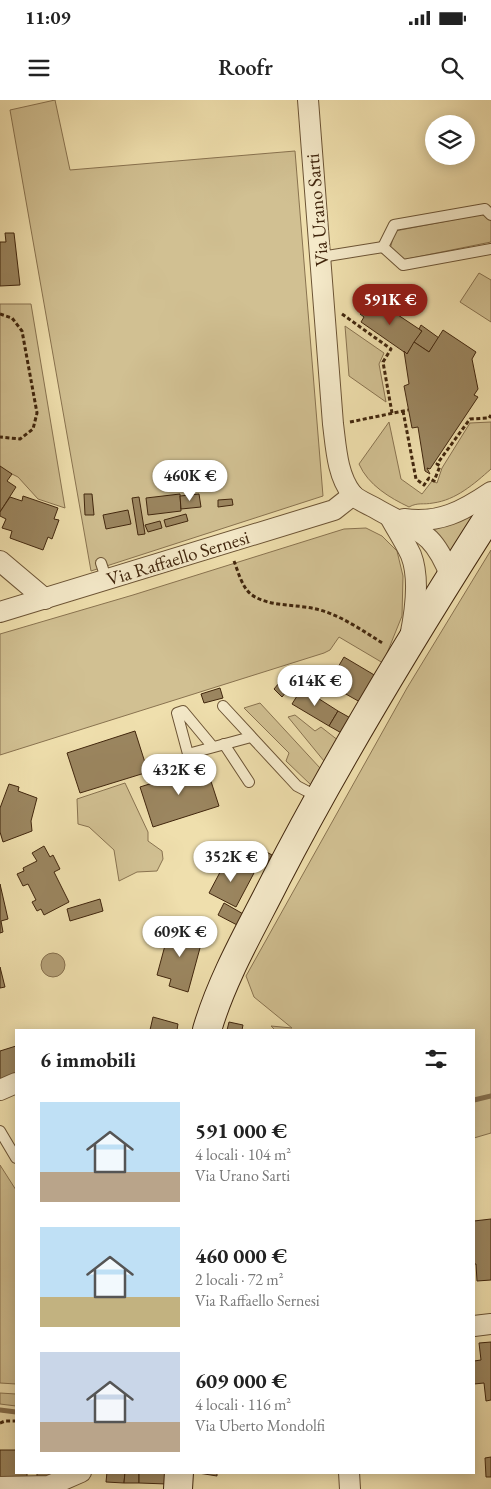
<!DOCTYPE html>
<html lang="it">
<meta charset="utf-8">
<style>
:root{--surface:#fff;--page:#f6f6f6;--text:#222;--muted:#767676;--accent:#8f2418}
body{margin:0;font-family:"EB Garamond",serif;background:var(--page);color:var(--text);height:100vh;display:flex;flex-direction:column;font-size:19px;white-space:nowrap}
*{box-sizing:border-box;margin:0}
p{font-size:16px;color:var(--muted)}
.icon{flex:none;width:28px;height:28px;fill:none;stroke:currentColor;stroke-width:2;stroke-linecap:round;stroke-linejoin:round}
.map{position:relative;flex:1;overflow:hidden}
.drawer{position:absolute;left:15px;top:929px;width:460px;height:445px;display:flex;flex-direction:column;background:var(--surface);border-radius:0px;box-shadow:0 2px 12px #0003}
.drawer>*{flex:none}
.tools{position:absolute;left:425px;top:15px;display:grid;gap:10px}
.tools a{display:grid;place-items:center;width:50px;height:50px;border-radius:50%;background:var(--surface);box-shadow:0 2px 12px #0003;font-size:25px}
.price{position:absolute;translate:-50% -42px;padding:0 11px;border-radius:18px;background:#fff;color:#222;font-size:16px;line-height:32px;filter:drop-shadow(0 1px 2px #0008)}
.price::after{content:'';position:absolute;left:50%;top:30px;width:15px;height:11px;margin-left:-8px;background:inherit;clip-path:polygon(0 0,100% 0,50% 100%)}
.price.on{background:var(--accent);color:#fff}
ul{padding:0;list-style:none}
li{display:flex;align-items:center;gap:15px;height:125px;padding:0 25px}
li span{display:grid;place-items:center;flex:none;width:140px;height:100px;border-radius:0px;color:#555}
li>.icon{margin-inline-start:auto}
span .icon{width:60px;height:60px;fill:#fffc;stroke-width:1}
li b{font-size:21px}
h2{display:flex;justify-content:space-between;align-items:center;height:60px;padding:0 25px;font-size:21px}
.status{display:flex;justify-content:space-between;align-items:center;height:35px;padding:0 25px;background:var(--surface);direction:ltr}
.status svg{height:14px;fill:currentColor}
header{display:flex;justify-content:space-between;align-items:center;height:65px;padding:0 25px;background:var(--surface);font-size:22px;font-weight:600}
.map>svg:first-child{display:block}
.green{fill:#d1c092;stroke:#897350}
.water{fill:#b4a077;stroke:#866f4d}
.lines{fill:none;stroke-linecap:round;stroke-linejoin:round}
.stream{stroke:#866f4d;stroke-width:5}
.building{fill:#9b8660;stroke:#41260d}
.lane-casing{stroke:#6c5435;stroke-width:12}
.street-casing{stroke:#6c5435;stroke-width:22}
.secondary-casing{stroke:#41260d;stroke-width:30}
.path{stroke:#41260d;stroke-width:3;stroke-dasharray:4 2.5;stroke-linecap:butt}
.lane{stroke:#f5eaca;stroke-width:10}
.street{stroke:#f5eaca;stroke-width:20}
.secondary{stroke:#f5eaca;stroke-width:28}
.labels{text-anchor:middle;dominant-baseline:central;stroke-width:5;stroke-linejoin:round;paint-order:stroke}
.street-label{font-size:19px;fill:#41260d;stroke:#f5eaca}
</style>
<div class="status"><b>11:09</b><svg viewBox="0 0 49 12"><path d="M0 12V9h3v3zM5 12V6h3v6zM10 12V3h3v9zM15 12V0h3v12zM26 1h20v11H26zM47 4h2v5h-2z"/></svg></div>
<header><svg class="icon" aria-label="menu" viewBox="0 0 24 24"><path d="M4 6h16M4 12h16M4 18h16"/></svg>Roofr<svg class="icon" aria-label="search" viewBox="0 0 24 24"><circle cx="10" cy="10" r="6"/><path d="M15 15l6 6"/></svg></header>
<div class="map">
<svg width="491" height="1389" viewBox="0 0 491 1389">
<rect width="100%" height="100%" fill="#efdfad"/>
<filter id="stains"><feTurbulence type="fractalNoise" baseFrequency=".004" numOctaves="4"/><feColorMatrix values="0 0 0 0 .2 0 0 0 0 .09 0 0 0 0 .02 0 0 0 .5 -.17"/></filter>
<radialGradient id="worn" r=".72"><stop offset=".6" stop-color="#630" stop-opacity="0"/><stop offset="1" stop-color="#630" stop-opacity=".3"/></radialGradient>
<g class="green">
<polygon points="55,0 70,70 295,51 323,396 91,471 10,10"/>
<polygon points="484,114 491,119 491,142 402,160 390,149 395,131"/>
<polygon points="479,173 491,180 491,222 460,202"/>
<polygon points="0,204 31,204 65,408 38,399 18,377 0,368"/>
<polygon points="345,226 384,253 379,264 386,302 349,276"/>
<path d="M389 322 401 379 422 394 432 381 437 383 442 368 470 323 491 322V369C474 384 456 400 433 403 423 405 418 402 409 407 390 398 368 385 359 364Z"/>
<polygon points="482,405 450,456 428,427"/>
<polygon points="366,428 382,436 397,451 403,476 402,516 383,563 339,537 330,550 324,553 0,655 0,534 133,495 344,429"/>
<polygon points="491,450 491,1033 474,1038 474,930 275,930 271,926 292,928 254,897 246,876 407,588"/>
<polygon points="260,603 320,668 311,685 286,661 289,653 244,608"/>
<polygon points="295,615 315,631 321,627 339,641 324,661 288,617"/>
<polygon points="125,683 148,732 148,741 162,751 163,759 157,771 137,772 119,781 114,750 89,727 78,724 77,699"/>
<polygon points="0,1065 16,1090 16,1284 0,1283"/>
<polygon points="0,1293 16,1294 16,1306 0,1304"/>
</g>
<circle class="water" cx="53" cy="865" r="12"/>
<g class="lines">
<g class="stream">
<polyline points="474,1000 491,996"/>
<polyline points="0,1310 16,1312"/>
</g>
</g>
<g class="building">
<polygon points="5,133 14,133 20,185 0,186 0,142 6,142"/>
<polygon points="374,199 422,231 407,254 361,222 364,217 360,214"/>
<polygon points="421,225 439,238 429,252 414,242 422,231 419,229"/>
<polygon points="443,230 476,252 472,259 478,289 474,295 478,297 430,369 427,368 430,374 425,371 418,327 412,328 404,286 409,284 404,251 407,254 414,242 429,252"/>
<polygon points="0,366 12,374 7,381 16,387 0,412"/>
<polygon points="84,394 92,394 94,415 85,415"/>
<polygon points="180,394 181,411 148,415 146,398"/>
<polygon points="199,394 201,407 181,409 180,396"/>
<polygon points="23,396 58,408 54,419 59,420 52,439 48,437 43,450 10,438 12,431 2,428 6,419 0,416 0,412 10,397 22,401"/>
<polygon points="139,397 145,434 138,435 132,398"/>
<polygon points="232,399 233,405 218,407 218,400"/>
<polygon points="128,410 131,424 106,429 103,415"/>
<polygon points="186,414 188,421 166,427 164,420"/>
<polygon points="160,421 162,428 148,432 145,425"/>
<polygon points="344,557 376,576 360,602 328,584"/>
<polygon points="279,583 287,591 282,597 274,589"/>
<polygon points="220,588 223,598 204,603 201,594"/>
<polygon points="302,588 338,611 329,626 292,604"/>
<polygon points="338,611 354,620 345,635 329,626"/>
<polygon points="135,631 148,672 80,693 67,653"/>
<polygon points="206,666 219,706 153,727 140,687"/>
<polygon points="9,684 19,687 18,691 37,698 31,721 32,731 3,742 0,732 0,708"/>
<polygon points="44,746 50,757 53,755 60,769 54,772 69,802 44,815 41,809 37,811 32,802 36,800 28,784 23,786 17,774 24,771 23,768 37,761 32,753"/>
<polygon points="263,750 272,755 267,764 258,760"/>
<polygon points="227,759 254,773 236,807 209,793"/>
<polygon points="0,784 8,819 1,821 3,832 0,833"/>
<polygon points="100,799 103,811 70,821 67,809"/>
<polygon points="224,803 245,815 239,826 218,815"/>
<polygon points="170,827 203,837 188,892 169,886 171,879 157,875"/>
<polygon points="0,867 5,887 0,888"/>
<polygon points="153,917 178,924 177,930 150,930"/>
<polygon points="229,922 243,925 242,930 227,930"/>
<polygon points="16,946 16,978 0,984 0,951"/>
<polygon points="491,1119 491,1180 477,1181 476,1164 474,1164 474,1121"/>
<polygon points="491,1242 491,1300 486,1301 484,1283 474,1284 474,1261 481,1260 479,1243"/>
<polygon points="0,1350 16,1350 16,1372 27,1372 27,1380 0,1381"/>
<polygon points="491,1357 491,1377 486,1377 485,1358"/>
<rect x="37" y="1372" width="13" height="8"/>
<polygon points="107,1372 125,1372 124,1383 106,1382"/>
<polygon points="125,1372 139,1372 139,1383 124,1383"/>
<polygon points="139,1372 168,1372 167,1384 139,1383"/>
<polygon points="192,1372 217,1372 217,1376"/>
</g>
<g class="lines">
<defs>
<g id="lane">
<polyline points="383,147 394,125 485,109 491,115"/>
<polyline points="383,147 403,165 491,149"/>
<polyline points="321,157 383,147"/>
<polyline points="101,463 107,481"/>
<polyline points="223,606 297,686 318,697"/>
<polyline points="224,644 249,682"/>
<polyline points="213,647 183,611 177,613 188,654 251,637"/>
<polyline points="0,1031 16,1058"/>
</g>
<g id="street">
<path d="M308 0 333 324C336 347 337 375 352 394 357 400 368 404 375 408 417 433 431 426 451 477"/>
<path d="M390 417C397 430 405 442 411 455 420 478 415 513 410 537"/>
<path d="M404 419C439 424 463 411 491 392"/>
<polyline points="0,461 45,499"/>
<polyline points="0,512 334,410 353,395"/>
<polyline points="0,990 16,983"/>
<polyline points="474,1226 491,1224"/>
<polyline points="349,1372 350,1389"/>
<polyline points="0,1387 49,1386 81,1372"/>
</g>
<g id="secondary">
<path d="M207 930C222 878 252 827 276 779 341 653 415 532 491 413"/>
<polyline points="178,1389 179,1372"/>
</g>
</defs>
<use href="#lane" class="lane-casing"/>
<use href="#street" class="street-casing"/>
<use href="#secondary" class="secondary-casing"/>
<g class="path">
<polyline points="0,214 12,218 22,231 37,313 33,329 20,339 0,337"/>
<polyline points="342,214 391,249 383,262 392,313"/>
<polyline points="403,311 416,379 424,385 429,378 434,381 440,366 437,364 470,319 489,318 491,315"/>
<polyline points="350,322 408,310"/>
<path d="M234 461C238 471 242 488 252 495 269 507 296 504 316 509 341 515 363 531 384 544"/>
<polyline points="0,1323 5,1321 16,1321"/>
</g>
<use href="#lane" class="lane"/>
<use href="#street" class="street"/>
<use href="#secondary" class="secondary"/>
</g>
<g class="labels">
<g class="street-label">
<text transform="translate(317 110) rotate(-95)">Via Urano Sarti</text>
<text transform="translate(178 458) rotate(-17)">Via Raffaello Sernesi</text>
</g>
</g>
<rect width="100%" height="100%" filter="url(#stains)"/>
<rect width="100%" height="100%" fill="url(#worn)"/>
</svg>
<div class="tools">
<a><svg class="icon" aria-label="layers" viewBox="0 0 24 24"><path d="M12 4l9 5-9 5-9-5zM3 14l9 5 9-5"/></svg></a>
</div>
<b class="price on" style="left:390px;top:226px">591K €</b>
<b class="price" style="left:190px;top:402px">460K €</b>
<b class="price" style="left:315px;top:607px">614K €</b>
<b class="price" style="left:179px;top:696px">432K €</b>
<b class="price" style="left:231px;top:783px">352K €</b>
<b class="price" style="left:180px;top:858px">609K €</b>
<section class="drawer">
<h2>6 immobili<svg class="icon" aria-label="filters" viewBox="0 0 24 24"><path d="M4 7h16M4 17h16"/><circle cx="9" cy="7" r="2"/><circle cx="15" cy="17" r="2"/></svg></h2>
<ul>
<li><span style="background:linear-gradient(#bfe0f5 70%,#b9a48a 0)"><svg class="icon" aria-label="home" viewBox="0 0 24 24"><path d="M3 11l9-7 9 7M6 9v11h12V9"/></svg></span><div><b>591 000 €</b><p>4 locali · 104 m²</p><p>Via Urano Sarti</p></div></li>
<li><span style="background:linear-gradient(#bfe0f5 70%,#c2b280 0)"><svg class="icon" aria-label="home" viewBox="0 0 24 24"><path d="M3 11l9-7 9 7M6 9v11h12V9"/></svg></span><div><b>460 000 €</b><p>2 locali · 72 m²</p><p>Via Raffaello Sernesi</p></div></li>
<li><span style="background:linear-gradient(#c9d6e8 70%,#b9a48a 0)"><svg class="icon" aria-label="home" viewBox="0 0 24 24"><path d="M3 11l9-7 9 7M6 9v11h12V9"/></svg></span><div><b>609 000 €</b><p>4 locali · 116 m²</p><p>Via Uberto Mondolfi</p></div></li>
</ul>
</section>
</div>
